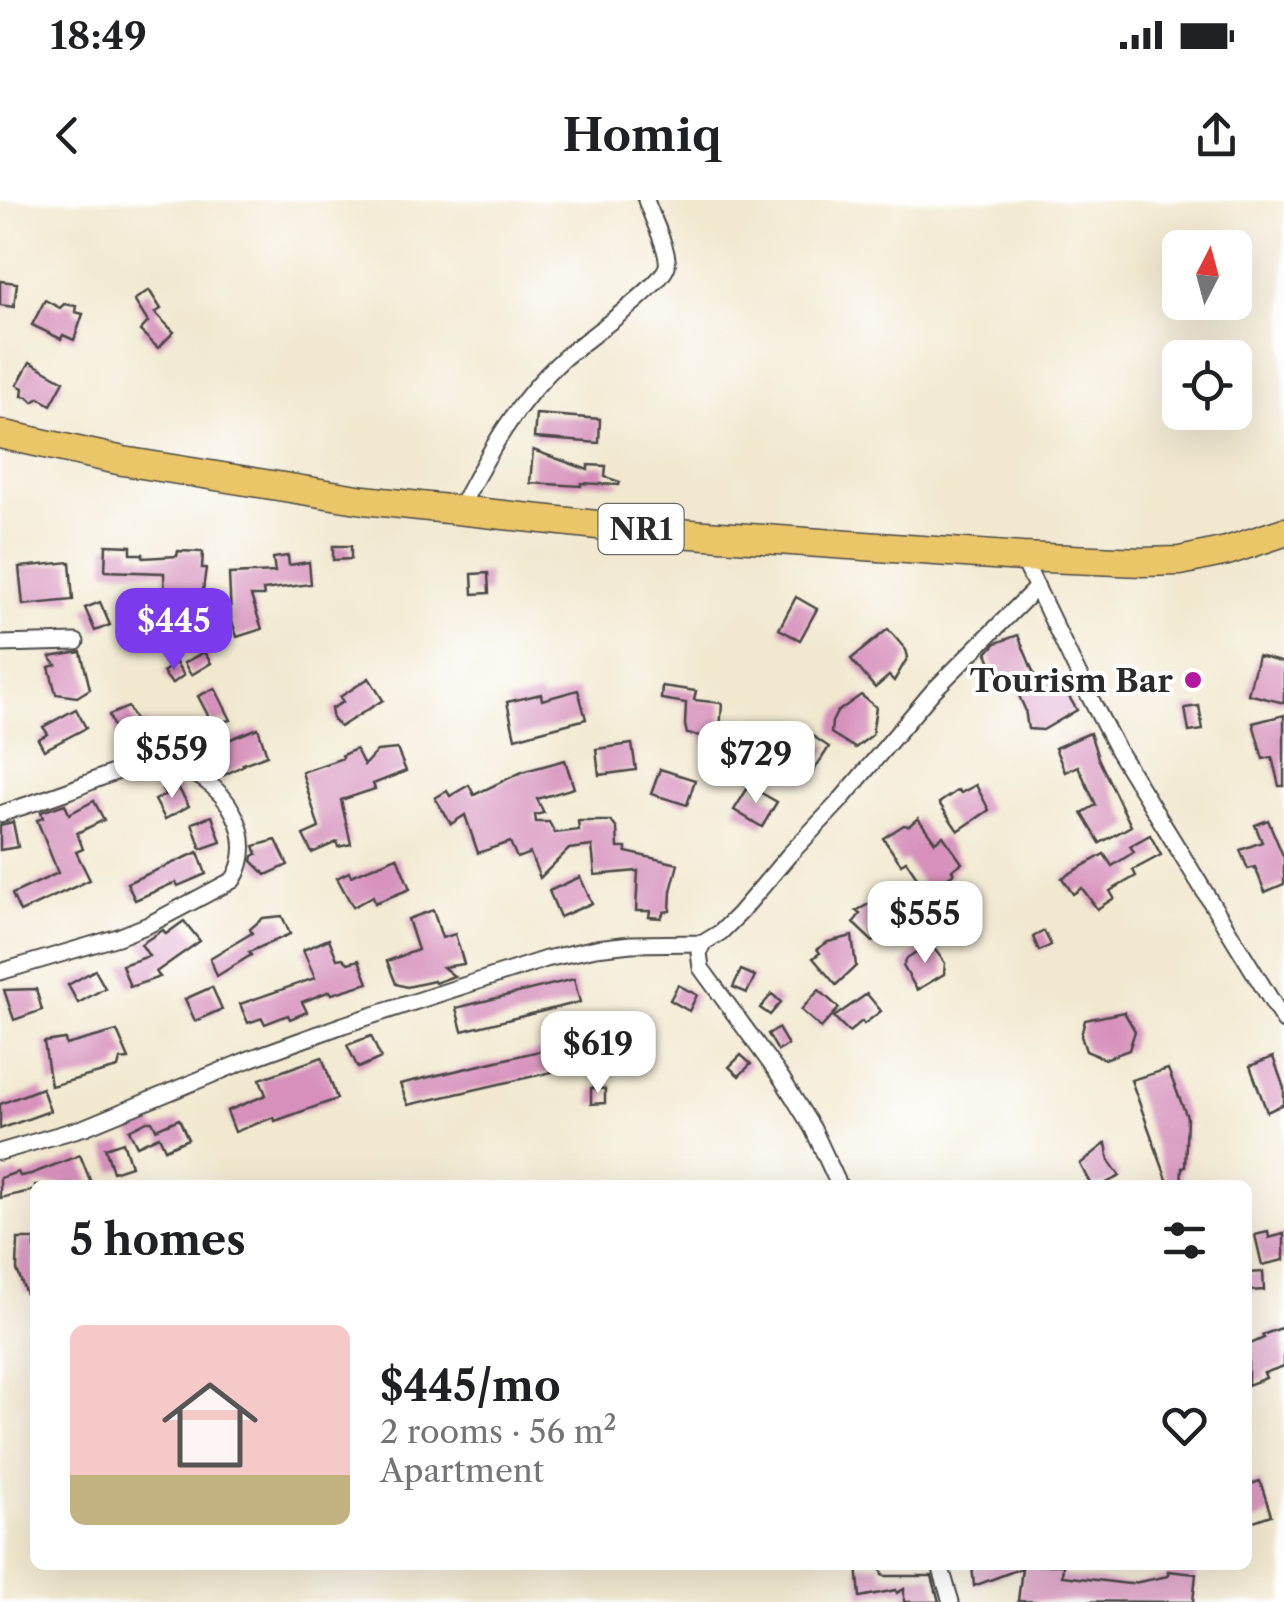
<!DOCTYPE html>
<meta charset="utf-8">
<style>
:root{--surface:#fff;--page:#f6f6f6;--text:#202124;--muted:#757577;--accent:#7c3aed}
body{margin:0;font-family:"Libre Caslon Text",serif;background:var(--page);color:var(--text);height:100vh;display:flex;flex-direction:column;font-size:38px;white-space:nowrap}
*{box-sizing:border-box;margin:0}
p{font-size:32px;color:var(--muted)}
.icon{flex:none;width:55px;height:55px;fill:none;stroke:currentColor;stroke-width:2;stroke-linecap:round;stroke-linejoin:round}
.map{position:relative;flex:1;overflow:hidden}
.panel{position:absolute;left:30px;top:980px;width:1222px;height:390px;display:flex;flex-direction:column;background:var(--surface);border-radius:15px;box-shadow:0 10px 40px #0002}
.panel>*{flex:none}
.needle{width:65px;rotate:6deg}
.buttons{position:absolute;left:1162px;top:30px;display:grid;gap:20px}
.buttons a{display:grid;place-items:center;width:90px;height:90px;border-radius:15px;background:var(--surface);box-shadow:0 10px 40px #0002;font-size:50px}
.price{position:absolute;translate:-50% -85px;padding:0 22px;border-radius:20px;background:#fff;color:#222;font-size:32px;line-height:65px;filter:drop-shadow(0 2px 5px #0008)}
.price::after{content:'';position:absolute;left:50%;top:60px;width:30px;height:22px;margin-left:-15px;background:inherit;clip-path:polygon(0 0,100% 0,50% 100%)}
.price.selected{background:var(--accent);color:#fff}
ul{padding:0;list-style:none}
li{display:flex;align-items:center;gap:30px;height:250px;padding:0 40px}
li span{display:grid;place-items:center;flex:none;width:280px;height:200px;border-radius:15px;color:#555}
li>.icon{margin-inline-start:auto}
span .icon{width:120px;height:120px;fill:#fffc;stroke-width:1}
li b{font-size:42px}
h2{display:flex;justify-content:space-between;align-items:center;height:120px;padding:0 40px;font-size:42px}
.status{display:flex;justify-content:space-between;align-items:center;height:70px;padding:0 50px;background:var(--surface);direction:ltr}
.status svg{height:28px;fill:currentColor}
header{display:flex;justify-content:space-between;align-items:center;height:130px;padding:0 40px;background:var(--surface);font-size:45px;font-weight:700}
.map>svg:first-child{display:block}
.building{fill:#d690bb}
.lines{fill:none;stroke-linecap:round;stroke-linejoin:round}
.street-casing{stroke:#494744;stroke-width:19}
.highway-casing{stroke:#494744;stroke-width:31}
.street{stroke:#fff;stroke-width:15}
.highway{stroke:#ebc669;stroke-width:28}
.poi-dot{fill:#b5179e;stroke:#fff;stroke-width:4}
.labels{text-anchor:middle;dominant-baseline:central;stroke-width:8;stroke-linejoin:round;paint-order:stroke}
.shield{fill:#fff;stroke:#6b6b6b;stroke-width:2.5}
.shield-label{font-size:30px;font-weight:bold;fill:#2b2b2b}
.poi-label{font-size:32px;font-weight:bold;fill:#2b2b2b;stroke:#fff;text-anchor:end}
</style>
<div class="status"><b>18:49</b><svg viewBox="0 0 49 12"><path d="M0 12V9h3v3zM5 12V6h3v6zM10 12V3h3v9zM15 12V0h3v12zM26 1h20v11H26zM47 4h2v5h-2z"/></svg></div>
<header><svg class="icon" aria-label="back" viewBox="0 0 24 24"><path d="M15 5l-7 7 7 7"/></svg>Homiq<svg class="icon" aria-label="share" viewBox="0 0 24 24"><path d="M12 15V3M7 8l5-5 5 5M5 13v7h14v-7"/></svg></header>
<div class="map">
<svg width="1284" height="1402" viewBox="0 0 1284 1402">
<rect width="100%" height="100%" fill="#fff"/>
<filter id="ink" filterUnits="userSpaceOnUse"><feTurbulence type="fractalNoise" baseFrequency=".01" numOctaves="2"/><feDisplacementMap in="SourceGraphic" scale="20" xChannelSelector="R" yChannelSelector="G"/><feConvolveMatrix kernelMatrix="1 2 1 2 8 2 1 2 1" color-interpolation-filters="sRGB"/></filter>
<filter id="wash" filterUnits="userSpaceOnUse"><feTurbulence type="fractalNoise" baseFrequency=".0048" numOctaves="4" result="noise"/><feDisplacementMap in="SourceGraphic" scale="40" xChannelSelector="R" yChannelSelector="G"/><feGaussianBlur stdDeviation="2.25" result="paint"/><feColorMatrix in="noise" values="0 0 0 0 0 0 0 0 0 0 0 0 0 0 0 0 0 1.4 0 .05"/><feComposite in="paint" operator="in"/></filter>
<g filter="url(#wash)">
<rect width="100%" height="100%" fill="#f1e8cf"/>
<g id="blocks">
<g class="building">
<polygon points="0,81 17,83 14,107 0,105"/>
<polygon points="149,90 161,109 155,113 174,132 158,148 140,131 148,122 134,100"/>
<polygon points="45,100 60,108 64,104 76,106 75,112 83,114 74,140 63,135 61,139 32,125"/>
<polygon points="30,162 64,181 51,205 39,198 33,202 28,197 22,196 23,188 17,185"/>
<polygon points="536,214 600,219 599,243 534,238"/>
<polygon points="533,250 588,270 588,265 606,266 605,277 620,282 619,285 581,283 581,286 530,283"/>
<polygon points="106,345 131,346 131,354 143,354 143,358 177,356 178,351 203,352 202,368 206,368 203,390 198,396 165,398 164,373 105,371"/>
<polygon points="333,346 351,346 351,359 333,360"/>
<polygon points="288,356 289,365 309,362 311,384 263,390 264,396 251,396 262,429 237,437 231,418 229,374 275,372 273,358"/>
<polygon points="70,362 73,400 23,405 19,367"/>
<polygon points="488,373 489,393 473,394 472,374"/>
<polygon points="796,397 817,409 800,440 779,429"/>
<polygon points="100,402 110,425 95,431 85,408"/>
<polygon points="888,429 906,450 908,457 894,481 889,476 875,488 851,459"/>
<polygon points="1018,435 1036,479 1062,485 1077,510 1043,530 1028,529 1025,509 1010,476 999,481 987,453 996,443"/>
<polygon points="81,452 90,489 77,497 56,494 49,467 56,465 50,457"/>
<polygon points="204,452 211,463 191,475 184,463"/>
<polygon points="1258,456 1284,463 1284,503 1248,494"/>
<polygon points="176,463 184,475 172,484 163,472"/>
<polygon points="369,478 383,500 340,527 333,520 331,509 343,502 340,497"/>
<polygon points="662,486 696,491 694,500 722,503 719,545 703,544 702,536 687,534 685,525 686,503 661,499"/>
<polygon points="215,488 231,520 212,523 198,496"/>
<polygon points="578,490 586,519 515,538 507,502 541,494 542,500"/>
<polygon points="861,495 876,507 872,535 855,548 831,533 832,522 837,512"/>
<polygon points="1199,506 1203,530 1189,532 1185,508"/>
<polygon points="128,507 138,526 147,522 146,541 124,541 117,537 109,515"/>
<polygon points="76,509 86,528 44,550 38,539 48,534 43,527"/>
<polygon points="1284,515 1284,586 1279,586 1272,557 1263,559 1253,523"/>
<polygon points="258,528 267,555 243,564 244,565 224,575 211,547"/>
<polygon points="801,528 829,547 809,578 780,560"/>
<polygon points="1090,533 1098,558 1131,626 1100,643 1082,613 1096,605 1078,566 1065,572 1055,548"/>
<polygon points="632,544 636,570 599,575 596,549"/>
<polygon points="356,549 364,565 377,551 397,549 406,571 373,584 375,589 341,600 351,644 338,647 337,642 312,653 303,635 319,628 302,572 343,558 342,555"/>
<polygon points="565,560 574,588 537,599 544,613 535,615 536,622 549,622 555,633 579,630 578,621 611,621 617,629 618,648 626,648 626,652 678,664 671,691 670,711 664,712 661,718 649,717 650,711 636,711 638,671 595,675 592,646 569,649 540,678 530,653 517,658 510,642 478,653 465,615 451,624 435,598 447,591 450,596 469,585 474,595 522,572"/>
<polygon points="660,569 695,580 687,605 651,594"/>
<polygon points="175,582 189,606 165,619 155,600 165,595 162,589"/>
<polygon points="976,585 989,610 958,631 939,603 958,590 961,593"/>
<polygon points="749,586 777,602 762,627 734,610"/>
<polygon points="94,601 104,620 77,633 83,649 76,652 90,680 20,712 12,694 58,673 37,620 43,618 41,612 65,604 69,614"/>
<polygon points="212,616 221,642 201,649 192,623"/>
<polygon points="918,618 935,642 943,636 962,663 952,670 954,673 927,692 906,661 901,664 883,638 904,625 909,626"/>
<polygon points="1268,620 1284,658 1284,684 1265,692 1255,667 1248,669 1240,650 1262,642 1255,625"/>
<polygon points="13,622 18,647 0,650 0,625"/>
<polygon points="1150,635 1161,655 1133,670 1136,676 1110,691 1114,698 1097,709 1082,688 1073,694 1062,678 1104,654 1112,666 1134,652 1130,646"/>
<polygon points="276,640 288,665 266,675 252,661 253,656 257,654 254,646"/>
<polygon points="198,652 206,674 178,686 176,682 135,700 127,683"/>
<polygon points="397,657 410,689 375,703 373,696 353,707 337,678 349,672 351,676"/>
<polygon points="580,677 592,703 560,717 549,691"/>
<polygon points="880,698 900,724 873,742 853,723 860,714 856,711"/>
<polygon points="433,710 442,738 455,734 464,764 443,767 454,776 435,783 434,781 407,787 396,784 387,761 418,750 408,719"/>
<polygon points="282,716 290,734 249,752 251,755 217,776 210,758 252,733 250,729 263,718"/>
<polygon points="184,721 200,741 156,772 160,777 130,787 122,765 149,756 141,744 163,730 166,734"/>
<polygon points="1044,731 1051,745 1039,751 1033,737"/>
<polygon points="852,736 856,766 836,785 813,758 820,753 817,749 828,742"/>
<polygon points="329,739 337,759 343,758 348,763 359,760 368,783 332,794 330,791 302,802 307,812 290,819 288,815 265,824 262,818 248,823 240,804 315,778 303,750"/>
<polygon points="930,743 945,763 944,774 917,790 903,766 907,758"/>
<polygon points="95,770 105,788 78,803 68,785"/>
<polygon points="741,770 755,776 747,793 733,787"/>
<polygon points="574,779 580,802 462,831 456,808"/>
<polygon points="678,785 697,795 689,811 670,800"/>
<polygon points="212,787 222,809 195,821 185,799"/>
<polygon points="36,789 42,810 14,820 4,790"/>
<polygon points="819,790 839,808 821,828 801,810"/>
<polygon points="772,794 781,802 770,815 760,808"/>
<polygon points="867,794 881,811 864,824 862,821 849,832 834,817"/>
<polygon points="1124,812 1135,831 1129,850 1105,859 1086,851 1081,836 1085,820"/>
<polygon points="778,828 788,845 778,851 768,834"/>
<polygon points="117,831 129,859 120,860 118,868 51,886 44,842 65,839 66,845"/>
<polygon points="371,836 381,858 358,868 347,845"/>
<polygon points="569,844 578,866 408,905 400,884"/>
<polygon points="741,855 751,864 739,876 729,867"/>
<polygon points="322,857 337,899 275,921 274,917 235,932 227,911 266,895 260,879"/>
<polygon points="1273,857 1284,888 1284,904 1267,912 1250,866"/>
<polygon points="1168,869 1187,917 1185,967 1182,968 1181,985 1169,985 1131,880"/>
<polygon points="42,888 50,911 0,929 0,904"/>
<polygon points="591,888 605,889 605,903 591,904"/>
<polygon points="179,919 188,939 165,949 159,936 137,946 129,930 147,921 152,921 156,929"/>
<polygon points="123,942 131,966 113,972 105,948"/>
<polygon points="1106,943 1109,961 1120,976 1102,985 1091,985 1080,964"/>
<polygon points="80,955 92,985 35,985 35,990 0,998 0,978 18,972 20,976 31,974"/>
<polygon points="1268,1032 1269,1038 1284,1034 1284,1060 1262,1065 1255,1035"/>
<polygon points="18,1039 35,1039 35,1090 26,1094 17,1070"/>
<polygon points="1263,1072 1264,1090 1249,1091 1248,1073"/>
<polygon points="1284,1127 1284,1166 1264,1173 1266,1178 1248,1185 1248,1145 1264,1138 1262,1135"/>
<polygon points="1260,1281 1271,1315 1248,1323 1248,1285"/>
<polygon points="857,1365 880,1365 882,1375 885,1376 932,1376 939,1402 904,1402 904,1389 897,1393 896,1390 860,1397"/>
<polygon points="972,1365 1063,1365 1062,1376 1129,1384 1168,1376 1168,1371 1196,1374 1193,1402 1018,1401 1022,1368 974,1386"/>
</g>
</g>
</g>
<g filter="url(#ink)">
<use href="#blocks" fill-opacity="0" stroke="#494744" stroke-width="2.5"/>
<g class="lines">
<defs>
<g id="street">
<path d="M459 310C488 254 516 201 564 158 585 140 661 87 667 66 670 52 651 16 646 0"/>
<polyline points="1022,357 1085,488 1118,551 1284,821"/>
<polyline points="0,444 76,442"/>
<path d="M0 614C24 606 49 598 73 589 100 578 131 563 161 564 190 564 222 589 234 614 245 635 246 660 233 680L148 725 118 737 0 772"/>
<polyline points="703,743 699,752 701,768 782,879 813,929 839,985"/>
<polyline points="0,952 85,927 252,858 343,825 546,759 596,748 631,744 703,743 721,732 739,714 789,655 839,602 933,491 1037,387"/>
<polyline points="940,1365 951,1402"/>
</g>
<polyline id="highway" points="0,234 123,261 364,300 663,332 1022,357 1142,362 1180,361 1227,351 1284,332"/>
</defs>
<use href="#street" class="street-casing"/>
<use href="#highway" class="highway-casing"/>
<use href="#street" class="street"/>
<use href="#highway" class="highway"/>
</g>
</g>
<circle class="poi-dot" cx="1193" cy="480" r="10"/>
<g class="labels">
<rect class="shield" x="598.5" y="304" width="85" height="50" rx="8"/>
<g class="shield-label">
<text x="641" y="329">NR1</text>
</g>
<g class="poi-label">
<text x="1173" y="480">Tourism Bar</text>
</g>
</g>
</svg>
<div class="buttons">
<a><svg class="needle" viewBox="-14 -14 28 28"><path d="M0-13l5 13h-10z" fill="#e53935"/><path d="M0 13l5-13h-10z" fill="#757577"/></svg></a>
<a><svg class="icon" aria-label="locate" viewBox="0 0 24 24"><circle cx="12" cy="12" r="6"/><path d="M12 2v4M12 18v4M2 12h4M18 12h4"/></svg></a>
</div>
<b class="price selected" style="left:174px;top:473px">$445</b>
<b class="price" style="left:172px;top:601px">$559</b>
<b class="price" style="left:756px;top:606px">$729</b>
<b class="price" style="left:925px;top:766px">$555</b>
<b class="price" style="left:598px;top:896px">$619</b>
<section class="panel">
<h2>5 homes<svg class="icon" aria-label="filters" viewBox="0 0 24 24"><path d="M4 7h16M4 17h16"/><circle cx="9" cy="7" r="2"/><circle cx="15" cy="17" r="2"/></svg></h2>
<ul>
<li><span style="background:linear-gradient(#f6c9c9 75%,#c2b280 0)"><svg class="icon" aria-label="home" viewBox="0 0 24 24"><path d="M3 11l9-7 9 7M6 9v11h12V9"/></svg></span><div><b>$445/mo</b><p>2 rooms · 56 m²</p><p>Apartment</p></div><svg class="icon" aria-label="heart" viewBox="0 0 24 24"><path d="M12 20l-8-8c-3-5 5-10 8-4 3-6 11-1 8 4z"/></svg></li>
</ul>
</section>
</div>
